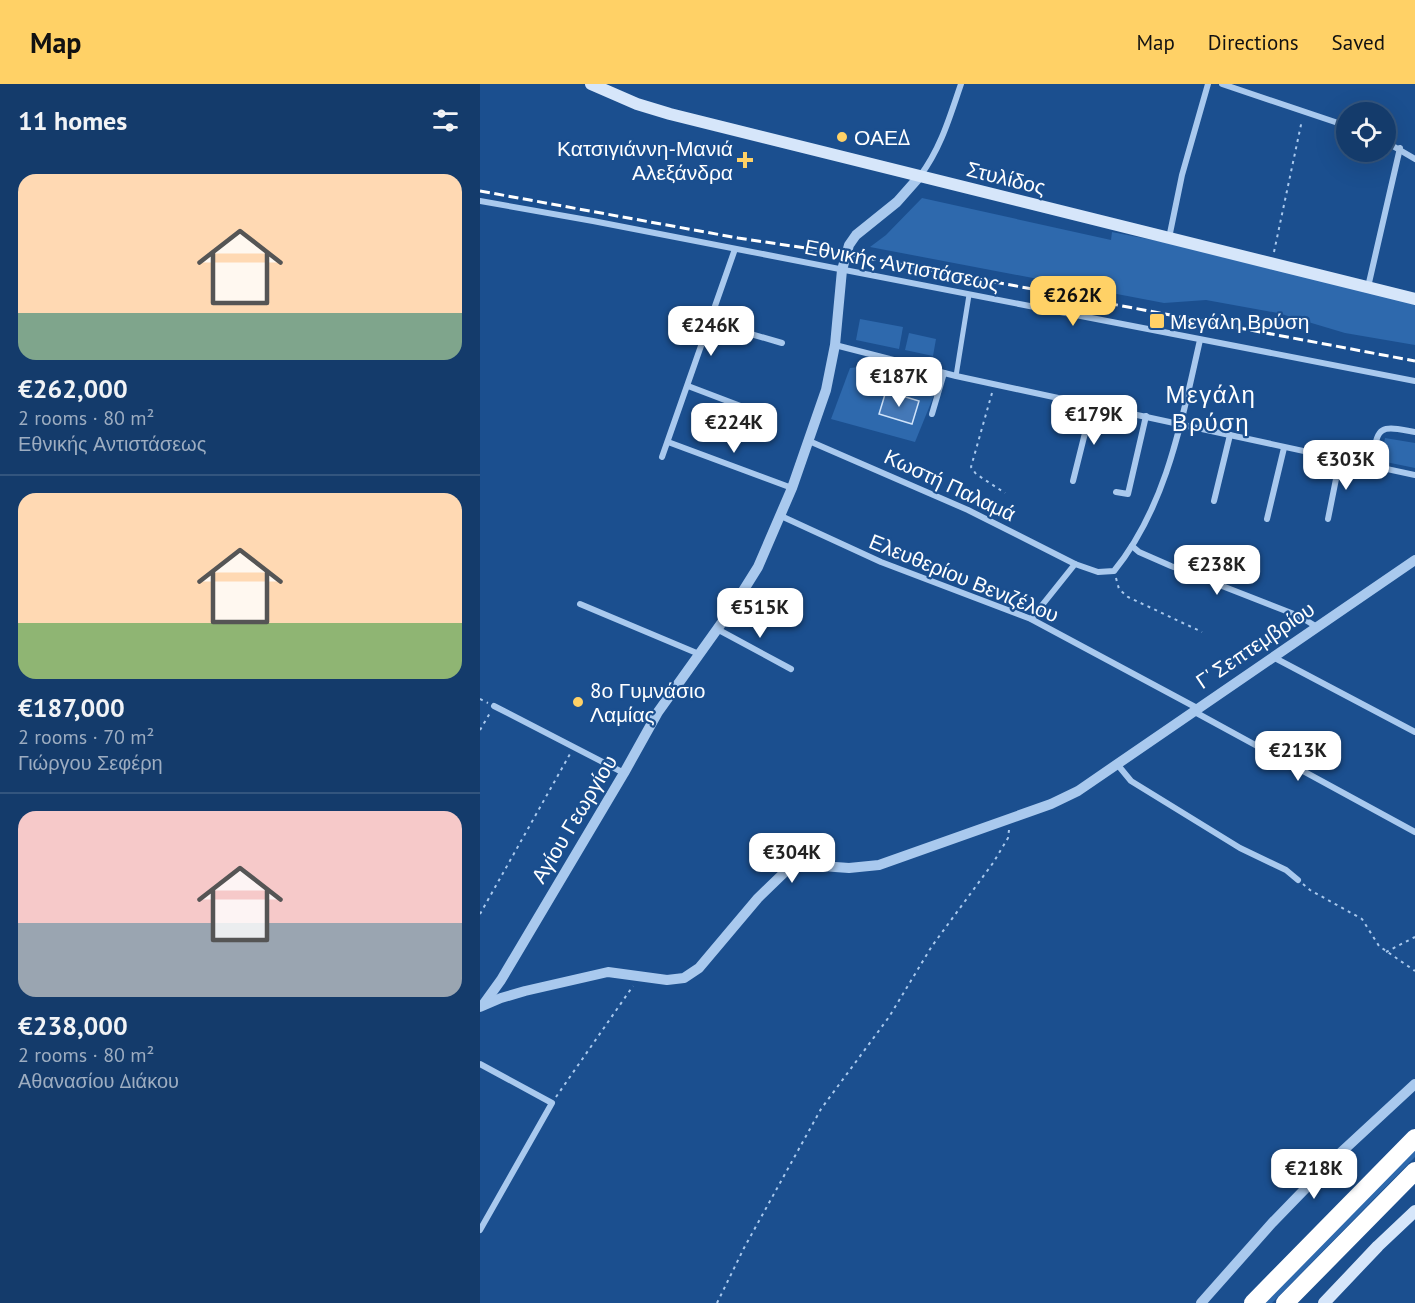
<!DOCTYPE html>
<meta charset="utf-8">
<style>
:root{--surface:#143b6b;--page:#1d4271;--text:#f1f3f6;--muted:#9dadc1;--line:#33557e;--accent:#ffd166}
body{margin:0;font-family:"PT Sans",sans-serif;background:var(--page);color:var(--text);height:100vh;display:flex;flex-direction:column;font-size:22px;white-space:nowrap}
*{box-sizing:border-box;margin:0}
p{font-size:20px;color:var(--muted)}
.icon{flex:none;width:33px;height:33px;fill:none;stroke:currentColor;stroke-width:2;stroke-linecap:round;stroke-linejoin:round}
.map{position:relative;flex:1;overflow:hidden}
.sheet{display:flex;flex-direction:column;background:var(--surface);width:480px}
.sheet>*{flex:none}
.buttons{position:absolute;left:856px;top:18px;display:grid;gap:12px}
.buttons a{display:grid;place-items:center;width:60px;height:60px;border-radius:50%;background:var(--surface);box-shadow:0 6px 24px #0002,0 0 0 2px var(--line);font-size:30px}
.price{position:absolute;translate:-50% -51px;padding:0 14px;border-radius:12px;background:#fff;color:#222;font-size:20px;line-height:39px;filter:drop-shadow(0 2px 3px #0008)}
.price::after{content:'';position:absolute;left:50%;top:36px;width:18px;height:14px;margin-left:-9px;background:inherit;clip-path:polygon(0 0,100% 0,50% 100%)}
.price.on{background:var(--accent);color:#111}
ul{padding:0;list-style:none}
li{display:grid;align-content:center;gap:12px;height:318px;padding:0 18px}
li+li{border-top:2px solid var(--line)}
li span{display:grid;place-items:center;height:186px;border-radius:18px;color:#555}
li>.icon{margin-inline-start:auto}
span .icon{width:108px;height:108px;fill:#fffc;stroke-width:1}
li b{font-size:26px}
h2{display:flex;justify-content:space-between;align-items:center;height:72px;padding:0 18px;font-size:26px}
header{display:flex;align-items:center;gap:36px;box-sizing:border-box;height:84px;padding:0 30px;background:var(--accent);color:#111}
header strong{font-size:28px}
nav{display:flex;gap:33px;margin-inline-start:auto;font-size:21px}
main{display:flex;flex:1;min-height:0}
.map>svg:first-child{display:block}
.green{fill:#2e69ad}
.building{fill:#4478b7;stroke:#cfe3fa;stroke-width:1.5}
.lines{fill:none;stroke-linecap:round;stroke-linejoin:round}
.path{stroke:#a9c9ee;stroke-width:2;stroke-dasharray:3 4.5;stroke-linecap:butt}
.pedestrian{stroke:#a9c9ee;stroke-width:5}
.minor{stroke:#a9c9ee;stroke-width:6}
.tertiary{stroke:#a9c9ee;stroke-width:10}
.secondary{stroke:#d6e6fa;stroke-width:12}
.motorway{stroke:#fff;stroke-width:18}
.rail{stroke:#fff;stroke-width:3;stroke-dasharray:10 4.5;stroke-linecap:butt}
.poi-dot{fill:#ffd166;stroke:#1b4f8f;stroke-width:2}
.labels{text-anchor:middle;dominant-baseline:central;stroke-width:4.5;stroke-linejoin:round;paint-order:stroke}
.poi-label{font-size:21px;fill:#fff;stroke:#1b4f8f;text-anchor:start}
.street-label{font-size:21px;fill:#fff;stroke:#1b4f8f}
.quarter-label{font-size:24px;letter-spacing:1.5px;fill:#fff;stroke:#1b4f8f}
</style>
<header>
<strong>Map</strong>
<nav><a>Map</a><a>Directions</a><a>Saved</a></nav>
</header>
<main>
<section class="sheet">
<h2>11 homes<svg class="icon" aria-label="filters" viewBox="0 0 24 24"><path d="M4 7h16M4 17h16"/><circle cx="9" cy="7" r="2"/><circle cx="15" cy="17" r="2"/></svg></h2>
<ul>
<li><span style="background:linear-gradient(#ffd9b3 75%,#7fa58c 0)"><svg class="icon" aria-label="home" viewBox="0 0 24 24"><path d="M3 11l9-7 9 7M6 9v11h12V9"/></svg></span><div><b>€262,000</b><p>2 rooms · 80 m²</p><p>Εθνικής Αντιστάσεως</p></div></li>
<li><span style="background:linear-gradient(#ffd9b3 70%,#8fb573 0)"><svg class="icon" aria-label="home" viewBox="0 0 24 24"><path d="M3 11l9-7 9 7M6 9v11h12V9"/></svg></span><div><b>€187,000</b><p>2 rooms · 70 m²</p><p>Γιώργου Σεφέρη</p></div></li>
<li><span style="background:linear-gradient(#f6c9c9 60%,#9aa5b1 0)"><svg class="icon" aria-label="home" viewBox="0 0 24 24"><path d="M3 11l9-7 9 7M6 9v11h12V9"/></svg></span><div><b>€238,000</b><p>2 rooms · 80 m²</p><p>Αθανασίου Διάκου</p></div></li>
</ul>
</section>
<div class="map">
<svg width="935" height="1219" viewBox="0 0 935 1219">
<rect width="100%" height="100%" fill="#1b4f8f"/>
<g class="green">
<polygon points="442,114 631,156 632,148 709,163 935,219 935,261 865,249 798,229 726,216 684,219 390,163 406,151"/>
<polygon points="380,235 423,243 419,265 376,256"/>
<polygon points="429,249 456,255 453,272 425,266"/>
<polygon points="379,283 457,304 435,358 351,335 370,284"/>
<polygon points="905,354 935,359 935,384 901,377"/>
<polygon points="935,1066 935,1073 792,1219 785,1219"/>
</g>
<polygon class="building" points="406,307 439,317 432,340 399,330"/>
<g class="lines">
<g class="path">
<polyline points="794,168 822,36"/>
<polyline points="512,309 491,383 496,390 525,409"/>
<polyline points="636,494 639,505 648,513 722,548"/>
<polyline points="0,615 8,619"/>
<polyline points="0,646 10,629"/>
<polyline points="823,800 830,806 882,835 899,862 935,887"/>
<polyline points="0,830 90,670"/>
<polyline points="906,868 935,853"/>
<polyline points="76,1013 153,902"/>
<polyline points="237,1219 264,1164 341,1025 409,933 452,862 513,779 528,754 529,746"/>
</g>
<polyline class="pedestrian" points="476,292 489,211"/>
<g class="minor">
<polyline points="742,0 867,42"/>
<polyline points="906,58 935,75"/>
<path d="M440 92C461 64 470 32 481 0"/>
<polyline points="0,117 113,137 935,297"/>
<polyline points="689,154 702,91 728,0"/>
<polyline points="888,203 920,64"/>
<polyline points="230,238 302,259"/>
<polyline points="355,261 476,292 935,391"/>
<polyline points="208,302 279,329"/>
<polyline points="452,330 464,289"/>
<polyline points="329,357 488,426 595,480"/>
<polyline points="188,358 312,404"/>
<polyline points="182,373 255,165"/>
<path d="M891 382C899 344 894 340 935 348"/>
<polyline points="593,397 612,321"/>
<polyline points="636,408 648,410 666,332"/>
<polyline points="734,417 750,351"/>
<polyline points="301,432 401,478 551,535 717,624"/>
<polyline points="787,435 804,364"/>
<polyline points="848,435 860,375"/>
<polyline points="652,462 659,468 691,482 819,532 837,543"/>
<polyline points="100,520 219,570"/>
<path d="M551 535 595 480 618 488 634 487C687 422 702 335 720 256"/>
<polyline points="237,545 311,585"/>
<polyline points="793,573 935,648"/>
<polyline points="14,622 144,689"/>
<polyline points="713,627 935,748"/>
<polyline points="637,680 651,697 760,764 806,786 818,796"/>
<polyline points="0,980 72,1019 0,1146"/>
</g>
<g class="tertiary">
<polyline points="3,921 21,896 144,689 178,628 253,523 278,483 312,404 346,306 355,261 362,186 369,161 376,151 417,118 440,92"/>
<polyline points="0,923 21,914 45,907 128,888 187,896 204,894 219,884 278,814 308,785 328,781 369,784 399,781 571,720 598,707 935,476"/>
<polyline points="721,1219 792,1139 855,1074 935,1000"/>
</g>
<g class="secondary">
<polyline points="111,0 157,20 190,30 935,215"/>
<polyline points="844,1219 898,1162 935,1127"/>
</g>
<g class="motorway">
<polyline points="773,1219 935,1054"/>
<polyline points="805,1219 935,1087"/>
</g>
<polyline class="rail" points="0,107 258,154 366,170 935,277"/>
</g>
<g class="poi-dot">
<circle cx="362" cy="53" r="6"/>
<path d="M262 67h6v6h6v6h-6v6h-6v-6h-6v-6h6z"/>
<rect x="669" y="229" width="16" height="16" rx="3"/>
<circle cx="98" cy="618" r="6"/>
</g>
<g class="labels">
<g class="poi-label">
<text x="374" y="53">ΟΑΕΔ</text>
<text x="253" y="64" text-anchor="end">Κατσιγιάννη-Μανιά<tspan x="253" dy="24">Αλεξάνδρα</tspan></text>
<text x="690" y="237">Μεγάλη Βρύση</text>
<text x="110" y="606">8ο Γυμνάσιο<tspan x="110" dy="24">Λαμίας</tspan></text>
</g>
<g class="street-label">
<text transform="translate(526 94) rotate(14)">Στυλίδος</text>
<text transform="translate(422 181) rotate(11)">Εθνικής Αντιστάσεως</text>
<text transform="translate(470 401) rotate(25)">Κωστή Παλαμά</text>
<text transform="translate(484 494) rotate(22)">Ελευθερίου Βενιζέλου</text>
<text transform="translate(775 561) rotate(-34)">Γ' Σεπτεμβρίου</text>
<text transform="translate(94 735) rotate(-59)">Αγίου Γεωργίου</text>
</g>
<g class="quarter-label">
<text x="731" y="310">Μεγάλη<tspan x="731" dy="28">Βρύση</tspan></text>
</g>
</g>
</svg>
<div class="buttons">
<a><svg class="icon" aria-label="locate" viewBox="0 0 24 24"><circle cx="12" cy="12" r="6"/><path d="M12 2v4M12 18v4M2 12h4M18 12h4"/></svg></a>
</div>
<b class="price on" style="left:593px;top:243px">€262K</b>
<b class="price" style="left:231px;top:273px">€246K</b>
<b class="price" style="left:419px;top:324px">€187K</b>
<b class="price" style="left:614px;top:362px">€179K</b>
<b class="price" style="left:254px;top:370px">€224K</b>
<b class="price" style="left:866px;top:407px">€303K</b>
<b class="price" style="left:737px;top:512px">€238K</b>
<b class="price" style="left:280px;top:555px">€515K</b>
<b class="price" style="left:818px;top:698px">€213K</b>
<b class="price" style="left:312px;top:800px">€304K</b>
<b class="price" style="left:834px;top:1116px">€218K</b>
</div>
</main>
